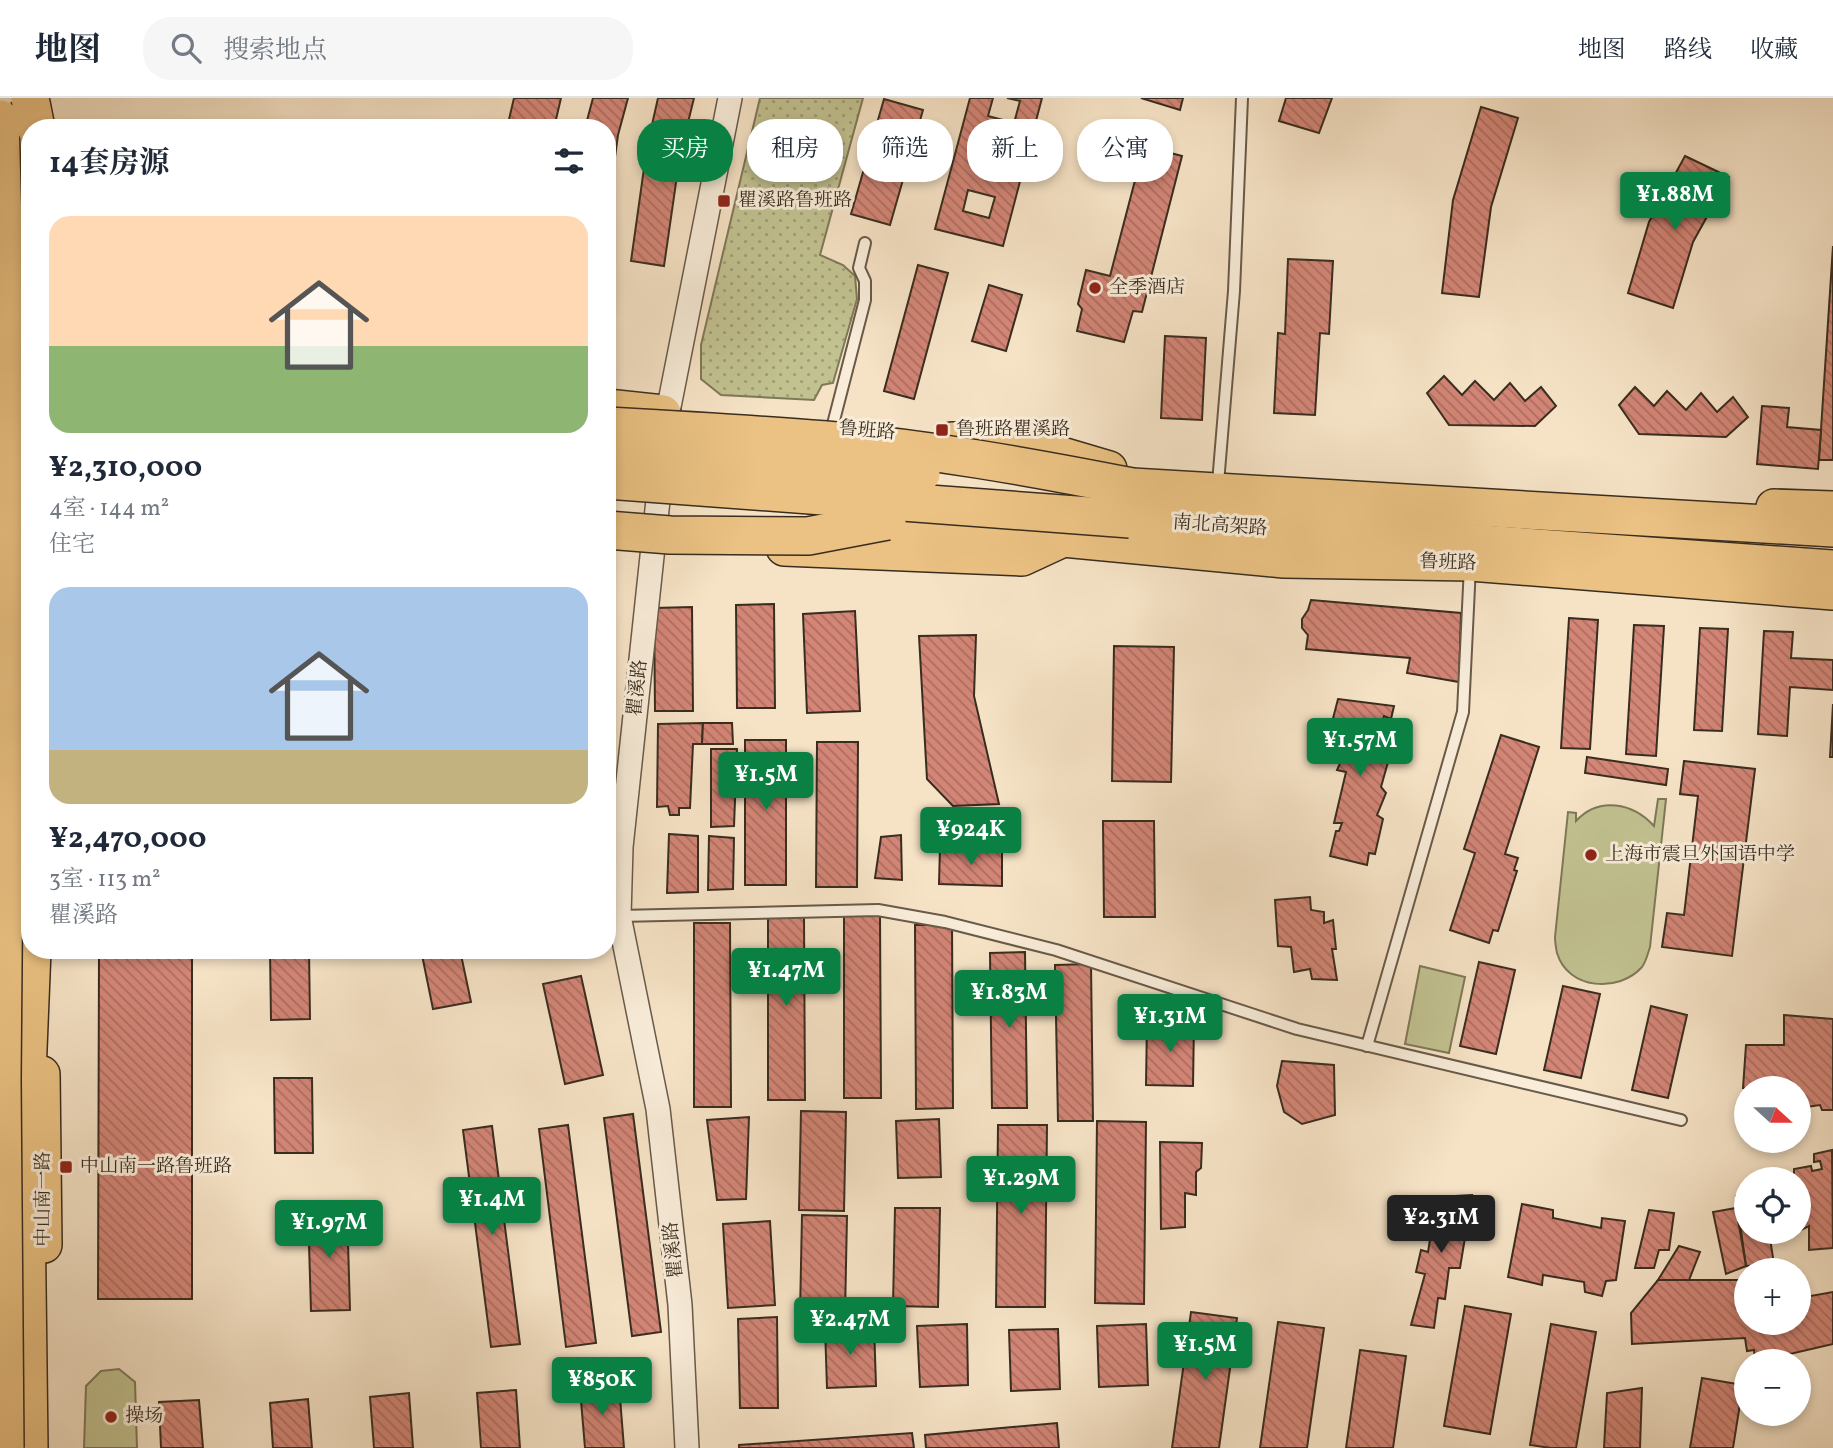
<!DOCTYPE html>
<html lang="zh">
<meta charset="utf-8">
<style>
:root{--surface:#fff;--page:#f6f6f7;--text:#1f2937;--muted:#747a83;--line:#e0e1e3;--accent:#0b8043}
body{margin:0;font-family:Vollkorn,"Noto Serif SC",serif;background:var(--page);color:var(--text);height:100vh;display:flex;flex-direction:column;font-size:26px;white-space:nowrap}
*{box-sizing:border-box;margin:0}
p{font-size:23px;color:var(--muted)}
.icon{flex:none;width:38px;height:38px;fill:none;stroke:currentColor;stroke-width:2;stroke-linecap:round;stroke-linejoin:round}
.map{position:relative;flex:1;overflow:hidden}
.details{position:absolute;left:21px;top:21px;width:595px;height:840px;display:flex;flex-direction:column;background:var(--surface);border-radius:28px;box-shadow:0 4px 10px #0003}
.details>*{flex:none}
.guide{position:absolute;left:637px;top:21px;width:665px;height:63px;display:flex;gap:14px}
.needle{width:46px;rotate:111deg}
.buttons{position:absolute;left:1734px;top:978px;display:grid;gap:14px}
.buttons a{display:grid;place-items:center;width:77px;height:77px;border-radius:50%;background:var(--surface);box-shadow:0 4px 10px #0003;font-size:35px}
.price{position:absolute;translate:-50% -60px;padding:0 16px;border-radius:7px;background:var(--accent);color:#fff;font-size:23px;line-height:46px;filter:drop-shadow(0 2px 4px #0008)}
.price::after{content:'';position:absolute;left:50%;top:42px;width:21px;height:16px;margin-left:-10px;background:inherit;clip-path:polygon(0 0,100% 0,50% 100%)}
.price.on{background:#222;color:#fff}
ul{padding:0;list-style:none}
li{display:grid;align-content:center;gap:14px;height:371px;padding:0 28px}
li span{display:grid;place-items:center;height:217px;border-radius:21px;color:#555}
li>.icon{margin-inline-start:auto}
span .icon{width:126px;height:126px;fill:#fffc;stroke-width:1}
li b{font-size:30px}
h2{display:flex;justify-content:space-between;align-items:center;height:84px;padding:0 28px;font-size:30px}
.tag{padding:0 24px;border-radius:28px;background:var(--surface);box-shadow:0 4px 10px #0003;font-size:24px;line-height:63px}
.tag.on{background:var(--accent);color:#fff}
header{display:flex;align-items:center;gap:42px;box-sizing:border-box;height:98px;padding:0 35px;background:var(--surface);border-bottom:2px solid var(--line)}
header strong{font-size:33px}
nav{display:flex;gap:38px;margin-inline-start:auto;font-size:24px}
.search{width:490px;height:63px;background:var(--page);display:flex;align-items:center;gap:18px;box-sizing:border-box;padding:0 24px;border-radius:28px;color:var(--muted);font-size:26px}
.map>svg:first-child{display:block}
.grass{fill:url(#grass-dots);stroke:#7e7858;stroke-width:2}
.pitch{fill:#c2c291;stroke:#7e7858;stroke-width:2}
.building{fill:url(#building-back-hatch);stroke:#392d1f;stroke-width:2;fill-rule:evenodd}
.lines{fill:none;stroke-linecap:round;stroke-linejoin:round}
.service-casing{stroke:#685a49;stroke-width:14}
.minor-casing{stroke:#685a49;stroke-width:26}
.primary-casing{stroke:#392d1f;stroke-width:38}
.trunk-casing{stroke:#392d1f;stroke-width:40}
.service{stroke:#f9edda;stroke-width:10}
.minor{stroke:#f9edda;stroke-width:23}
.primary{stroke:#ebc283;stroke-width:35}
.trunk{stroke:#ebc283;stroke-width:37}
.trunk-bridge-casing{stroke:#392d1f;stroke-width:40;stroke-linecap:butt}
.trunk-bridge{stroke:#ebc283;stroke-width:37}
.poi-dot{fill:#8f2418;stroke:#f9edda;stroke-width:2.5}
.labels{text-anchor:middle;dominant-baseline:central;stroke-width:6;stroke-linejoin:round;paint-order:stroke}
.poi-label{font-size:19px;fill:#392d1f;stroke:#f9edda;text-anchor:start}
.street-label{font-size:19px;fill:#392d1f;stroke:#f9edda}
</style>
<header>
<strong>地图</strong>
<div class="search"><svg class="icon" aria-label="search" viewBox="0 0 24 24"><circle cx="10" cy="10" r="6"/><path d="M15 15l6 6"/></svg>搜索地点</div>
<nav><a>地图</a><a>路线</a><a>收藏</a></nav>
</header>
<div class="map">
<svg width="1833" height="1350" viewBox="0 0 1833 1350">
<defs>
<pattern id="grass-dots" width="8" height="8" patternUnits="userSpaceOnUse" patternTransform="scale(1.75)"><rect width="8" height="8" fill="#c2c291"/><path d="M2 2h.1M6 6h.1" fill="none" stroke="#9f9e76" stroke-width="1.8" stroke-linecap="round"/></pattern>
<pattern id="building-back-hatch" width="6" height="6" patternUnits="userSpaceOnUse" patternTransform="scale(1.75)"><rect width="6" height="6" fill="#d38576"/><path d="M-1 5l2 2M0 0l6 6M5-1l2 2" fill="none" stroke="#ac6d60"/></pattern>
</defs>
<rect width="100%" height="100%" fill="#f6e3c6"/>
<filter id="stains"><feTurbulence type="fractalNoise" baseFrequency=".00286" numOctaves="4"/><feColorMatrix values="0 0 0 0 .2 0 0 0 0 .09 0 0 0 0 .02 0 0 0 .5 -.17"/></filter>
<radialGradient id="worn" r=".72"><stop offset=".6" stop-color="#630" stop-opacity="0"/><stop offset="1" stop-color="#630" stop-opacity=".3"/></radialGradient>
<polygon class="grass" points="760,0 863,0 820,157 843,167 855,178 857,201 833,285 822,287 814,302 721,297 701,281 701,247"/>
<g class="pitch">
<path d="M1658 701H1666L1650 849C1648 855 1646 864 1642 869 1619 895 1568 892 1557 855 1556 850 1555 844 1555 839L1568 714 1576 715V723C1599 698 1633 705 1654 728Z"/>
<polygon points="1420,868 1465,879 1449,955 1405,946"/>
<polygon points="119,1271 135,1284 137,1350 84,1350 86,1288 101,1273"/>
</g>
<g class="building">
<polygon points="514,0 561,0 554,30 507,30"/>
<polygon points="593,0 628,0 618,37 607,117 607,30 585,30"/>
<polygon points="658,0 694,0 680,57 664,168 631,163 647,49"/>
<path d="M970 0H993L988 18 1014 25 1020 3 1007 0H1042L1003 148 935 131ZM981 44 1007 51 1001 72 975 65ZM968 92 995 99 989 120 963 113Z"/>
<polygon points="1141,0 1183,0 1180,12"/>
<polygon points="1286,0 1332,0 1319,35 1279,23"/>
<polygon points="884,1 923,12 890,127 851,116"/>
<polygon points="1481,9 1518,20 1491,109 1479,199 1442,195 1453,102"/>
<polygon points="1144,48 1182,58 1142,214 1133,213 1124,244 1077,233 1082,211 1078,206 1086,172 1110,178"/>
<polygon points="1685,58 1729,79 1693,144 1673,210 1628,195 1649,124"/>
<polygon points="1833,148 1833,362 1819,362"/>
<polygon points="1288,161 1333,163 1329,236 1320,235 1315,317 1274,315 1278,235 1285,236"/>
<polygon points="918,167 948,175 914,301 884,293"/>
<polygon points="989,187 1022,197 1006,253 972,243"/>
<polygon points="1165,238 1206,240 1202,322 1161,320"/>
<polygon points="1444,278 1462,297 1475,283 1494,302 1510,285 1525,303 1541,289 1556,308 1535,328 1449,327 1427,295"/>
<polygon points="1635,289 1654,308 1667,293 1686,312 1701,295 1717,314 1733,299 1748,319 1726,339 1639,336 1619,307"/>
<polygon points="1762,308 1789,310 1787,329 1821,332 1818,371 1757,366"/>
<polygon points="1311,502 1461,515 1459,584 1407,575 1410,560 1306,551 1308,537 1302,530 1302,521 1308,512"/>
<polygon points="774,506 775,610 737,610 736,507"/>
<polygon points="692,509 693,613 655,613 654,510"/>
<polygon points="855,513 860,613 807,615 803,516"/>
<polygon points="1569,520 1598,522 1590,651 1561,650"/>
<polygon points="1634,527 1664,528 1656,658 1626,656"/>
<polygon points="1700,530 1728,531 1722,633 1694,632"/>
<polygon points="1764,533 1793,534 1791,560 1833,562 1833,592 1790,589 1787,638 1758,636"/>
<polygon points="976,537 974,598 999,706 953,708 927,681 919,538"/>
<polygon points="1114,548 1174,549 1171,684 1112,683"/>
<polygon points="1338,601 1394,608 1391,621 1384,618 1379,636 1387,638 1383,654 1390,657 1381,689 1386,695 1377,717 1383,721 1375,756 1369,755 1367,767 1330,758 1336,733 1339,733 1342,725 1334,725 1346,674 1337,672 1346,652 1336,647 1339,641 1329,636"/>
<polygon points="1833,606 1833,659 1830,659"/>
<polygon points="703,625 702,646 693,646 690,710 679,710 679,717 670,717 668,708 657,709 658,626"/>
<polygon points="703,625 732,625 733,646 702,646"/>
<polygon points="1501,637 1539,649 1505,756 1518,760 1514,772 1517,773 1498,833 1493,832 1489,845 1450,832 1475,755 1464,751"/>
<rect x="745" y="642" width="41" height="145"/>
<polygon points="817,644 858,644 857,789 816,789"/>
<polygon points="711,651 737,651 734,728 711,729"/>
<polygon points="1587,659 1668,671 1666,687 1585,675"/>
<polygon points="1684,663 1755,671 1732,858 1662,849 1667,815 1684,817 1698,698 1680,696"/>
<polygon points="1103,723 1154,723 1155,819 1104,819"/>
<polygon points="669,736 698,738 698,794 667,795"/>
<polygon points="901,737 902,782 875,780 881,739"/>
<polygon points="709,738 734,740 733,791 708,792"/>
<polygon points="940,749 1002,751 1002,788 939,786"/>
<polygon points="1310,799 1311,812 1324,814 1324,825 1333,822 1336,851 1332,851 1337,882 1312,881 1310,871 1294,874 1291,849 1278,848 1275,802"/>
<polygon points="844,817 880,817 881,1000 844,1000"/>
<polygon points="768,818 804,818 805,1002 768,1002"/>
<polygon points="694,825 730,825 731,1009 694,1009"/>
<polygon points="915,827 952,827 953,1010 916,1011"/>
<polygon points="99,852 192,852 192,1201 98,1201"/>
<polygon points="270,852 309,852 310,921 271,922"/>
<polygon points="421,852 460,852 471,904 433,911"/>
<polygon points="1025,854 1027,1010 992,1010 990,855"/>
<polygon points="1479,864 1515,872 1496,956 1460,948"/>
<polygon points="1091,866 1093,1023 1058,1023 1055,867"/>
<polygon points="581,878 603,977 565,986 543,886"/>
<polygon points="1563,888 1600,896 1581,980 1544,972"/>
<polygon points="1651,908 1687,917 1668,1000 1632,992"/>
<polygon points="1784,917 1833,921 1833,1012 1822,1012 1820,1007 1799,1010 1799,990 1743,990 1746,947 1784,947"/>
<polygon points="1147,923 1194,924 1193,988 1146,987"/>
<polygon points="1282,963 1334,967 1335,1017 1302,1026 1284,1014 1277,988"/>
<polygon points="274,980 312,980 313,1055 275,1055"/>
<polygon points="801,1013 846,1014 844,1113 799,1112"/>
<polygon points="633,1016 661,1234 632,1238 604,1020"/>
<polygon points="749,1019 746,1101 717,1102 707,1022"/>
<polygon points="939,1021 941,1079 898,1080 896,1023"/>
<polygon points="1097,1023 1146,1024 1144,1206 1095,1205"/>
<polygon points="568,1027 596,1245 566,1249 539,1031"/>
<polygon points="998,1027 1047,1027 1045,1209 996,1209"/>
<polygon points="492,1028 520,1246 491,1249 463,1032"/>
<polygon points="1160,1044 1202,1045 1201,1070 1196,1074 1196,1097 1185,1095 1185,1129 1161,1131"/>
<polygon points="1832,1052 1833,1150 1809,1152 1809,1128 1799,1133 1799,1107 1805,1106 1805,1095 1799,1094 1799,1082 1794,1082 1794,1071 1811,1068 1812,1073 1822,1071 1820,1063 1814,1064 1814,1056"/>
<polygon points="1746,1096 1746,1134 1769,1134 1774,1166 1746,1168 1736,1098"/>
<polygon points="1472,1097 1460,1170 1449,1170 1445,1201 1438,1200 1434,1230 1411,1227 1425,1176 1416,1174 1421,1152 1428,1154 1437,1099"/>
<polygon points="1522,1106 1553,1112 1553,1120 1601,1130 1602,1120 1625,1123 1616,1182 1606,1183 1602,1198 1585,1194 1584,1184 1543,1177 1542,1187 1508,1179"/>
<polygon points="895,1110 940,1110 938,1209 893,1208"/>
<polygon points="1736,1110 1746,1168 1726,1176 1713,1114"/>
<polygon points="347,1111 350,1212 311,1213 308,1112"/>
<polygon points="1649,1112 1674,1115 1669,1152 1659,1152 1654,1170 1635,1170"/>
<polygon points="802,1117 847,1118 845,1216 800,1216"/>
<polygon points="770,1123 775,1207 728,1210 723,1126"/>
<polygon points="1679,1148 1700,1154 1689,1182 1658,1182"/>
<polygon points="1658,1182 1746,1182 1746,1225 1799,1225 1799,1200 1833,1194 1833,1246 1755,1264 1754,1252 1747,1253 1745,1240 1632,1246 1631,1215"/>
<polygon points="1465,1208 1511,1216 1490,1336 1444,1328"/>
<polygon points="1191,1214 1237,1220 1219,1350 1172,1350"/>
<polygon points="777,1219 778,1310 740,1310 738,1221"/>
<polygon points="1278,1224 1324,1230 1307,1350 1260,1350"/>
<polygon points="967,1226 968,1287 920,1289 917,1228"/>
<polygon points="1146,1226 1148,1287 1099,1289 1097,1228"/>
<polygon points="1551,1226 1596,1234 1576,1350 1551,1350 1530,1347"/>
<polygon points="874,1227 876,1288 827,1290 825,1229"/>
<polygon points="1058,1231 1060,1291 1011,1293 1009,1232"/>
<polygon points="1360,1252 1406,1258 1393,1350 1346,1350"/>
<polygon points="1702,1280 1743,1287 1733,1350 1690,1350"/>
<polygon points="619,1287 624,1350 585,1350 580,1291"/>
<polygon points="1642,1290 1640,1350 1604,1350 1607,1295"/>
<polygon points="516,1292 520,1350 481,1350 477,1295"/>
<polygon points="409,1295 413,1350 374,1350 370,1299"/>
<polygon points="308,1301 312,1350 273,1350 270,1305"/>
<polygon points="199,1302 203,1350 161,1350 159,1304"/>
<polygon points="1057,1325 1059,1350 926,1350 925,1337"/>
<polygon points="912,1335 914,1350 739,1350 739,1347"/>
</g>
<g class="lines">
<defs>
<g id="service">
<polyline points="832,330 865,202 865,183 859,170 865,145"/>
<polyline points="1218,385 1234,193 1242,0"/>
<polyline points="619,818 878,812 945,824 1056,852 1297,931 1681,1022"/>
<polyline points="1367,948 1463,614 1470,468"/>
</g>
<g id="minor">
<polyline points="665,329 730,0"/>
<polyline points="661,374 621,749 619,818 658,1011 680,1207 687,1350"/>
</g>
<g id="primary">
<polyline points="12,141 30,216"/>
<polyline points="607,309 663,315"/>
<polyline points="952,342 1038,350 1109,371"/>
<polyline points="1774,409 1833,411"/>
<polyline points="933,429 1019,431 1063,441 1284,462 1470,465 1833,494"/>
<polyline points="784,450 1022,460 1063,441"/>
<polyline points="15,475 30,443"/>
<polyline points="42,976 44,1147"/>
</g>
<g id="trunk">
<polyline points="1132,389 1833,430"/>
<polyline points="1098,421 1130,421 1833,471"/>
<polyline points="887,423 963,423"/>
<polyline points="29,1350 25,1025 32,852"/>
</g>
</defs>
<use href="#service" class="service-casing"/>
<use href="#minor" class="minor-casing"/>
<use href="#primary" class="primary-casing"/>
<use href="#trunk" class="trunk-casing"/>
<use href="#service" class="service"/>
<use href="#minor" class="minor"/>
<use href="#primary" class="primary"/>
<use href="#trunk" class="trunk"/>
<defs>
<g id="trunk-bridge">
<polyline points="30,0 36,30"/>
<polyline points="0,21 8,300 2,982 5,1350"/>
<path d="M607 328C680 332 753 336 826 342 929 351 1030 369 1132 389"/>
<polyline points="607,357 921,376"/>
<polyline points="607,382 1130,421"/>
<polyline points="607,432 670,437 808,438 887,423"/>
</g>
</defs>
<use href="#trunk-bridge" class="trunk-bridge-casing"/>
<use href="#trunk-bridge" class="trunk-bridge"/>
</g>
<g class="poi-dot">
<rect x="717" y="96" width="14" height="14" rx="3.5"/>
<circle cx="1095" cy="190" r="7"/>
<rect x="935" y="325" width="14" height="14" rx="3.5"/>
<circle cx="1591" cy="757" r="7"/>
<rect x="59" y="1062" width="14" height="14" rx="3.5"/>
<circle cx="111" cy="1319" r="7"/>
</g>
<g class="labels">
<g class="poi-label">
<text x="738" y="103">瞿溪路鲁班路</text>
<text x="1109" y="190">全季酒店</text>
<text x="956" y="332">鲁班路瞿溪路</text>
<text x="1605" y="757">上海市震旦外国语中学</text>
<text x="80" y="1069">中山南一路鲁班路</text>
<text x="125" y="1319">操场</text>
</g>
<g class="street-label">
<text transform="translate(867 333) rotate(5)">鲁班路</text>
<text transform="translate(1220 428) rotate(4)">南北高架路</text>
<text transform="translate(1448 465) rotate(2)">鲁班路</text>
<text transform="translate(638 590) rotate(-84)">瞿溪路</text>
<text transform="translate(44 1101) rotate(-90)">中山南一路</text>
<text transform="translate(674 1152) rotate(-96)">瞿溪路</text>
</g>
</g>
<rect width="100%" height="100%" filter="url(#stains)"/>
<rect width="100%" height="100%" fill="url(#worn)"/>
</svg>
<div class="buttons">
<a><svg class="needle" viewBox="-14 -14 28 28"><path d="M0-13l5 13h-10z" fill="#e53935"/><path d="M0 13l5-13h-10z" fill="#747a83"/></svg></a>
<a><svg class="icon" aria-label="locate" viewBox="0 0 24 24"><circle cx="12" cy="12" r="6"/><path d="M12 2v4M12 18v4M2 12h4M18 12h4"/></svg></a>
<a>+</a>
<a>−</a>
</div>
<b class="price" style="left:1675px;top:134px">¥1.88M</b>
<b class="price" style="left:1360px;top:680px">¥1.57M</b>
<b class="price" style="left:766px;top:714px">¥1.5M</b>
<b class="price" style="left:971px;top:769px">¥924K</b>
<b class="price" style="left:786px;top:910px">¥1.47M</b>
<b class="price" style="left:1009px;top:932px">¥1.83M</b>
<b class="price" style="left:1170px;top:956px">¥1.31M</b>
<b class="price" style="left:1021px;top:1118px">¥1.29M</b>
<b class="price" style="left:492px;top:1139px">¥1.4M</b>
<b class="price on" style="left:1441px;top:1157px">¥2.31M</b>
<b class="price" style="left:329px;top:1162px">¥1.97M</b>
<b class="price" style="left:850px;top:1259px">¥2.47M</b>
<b class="price" style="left:1205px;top:1284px">¥1.5M</b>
<b class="price" style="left:602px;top:1319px">¥850K</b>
<div class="guide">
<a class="tag on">买房</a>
<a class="tag">租房</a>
<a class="tag">筛选</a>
<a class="tag">新上</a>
<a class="tag">公寓</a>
</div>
<section class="details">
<h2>14套房源<svg class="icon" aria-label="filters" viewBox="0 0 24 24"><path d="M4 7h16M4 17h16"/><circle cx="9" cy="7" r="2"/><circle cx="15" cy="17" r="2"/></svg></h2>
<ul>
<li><span style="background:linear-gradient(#ffd9b3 60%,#8fb573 0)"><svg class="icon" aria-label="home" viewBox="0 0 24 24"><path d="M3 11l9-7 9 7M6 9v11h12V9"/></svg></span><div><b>¥2,310,000</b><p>4室 · 144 m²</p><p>住宅</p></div></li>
<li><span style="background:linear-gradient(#a9c7e8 75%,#c2b280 0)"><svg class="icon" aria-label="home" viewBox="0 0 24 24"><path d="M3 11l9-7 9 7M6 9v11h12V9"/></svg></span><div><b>¥2,470,000</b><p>3室 · 113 m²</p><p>瞿溪路</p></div></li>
</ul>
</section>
</div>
